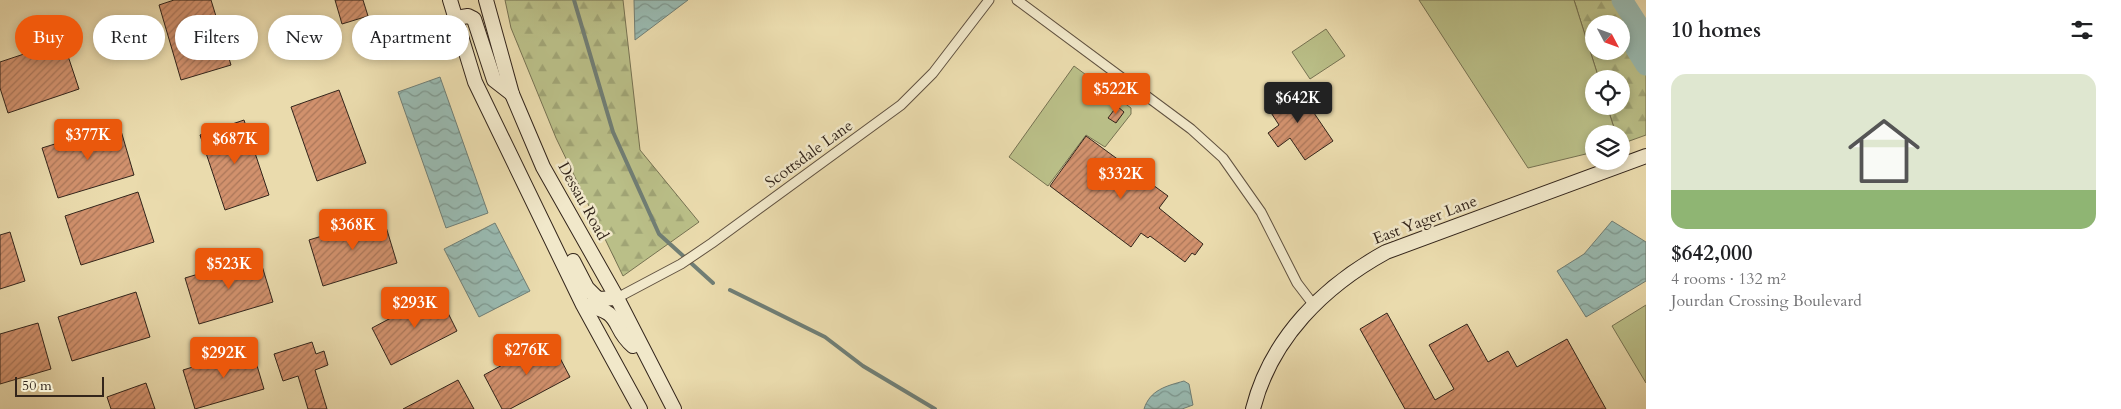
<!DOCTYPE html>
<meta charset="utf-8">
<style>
:root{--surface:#fff;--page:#f6f6f6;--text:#202124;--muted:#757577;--line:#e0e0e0;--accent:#ea580c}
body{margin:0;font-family:Cardo,serif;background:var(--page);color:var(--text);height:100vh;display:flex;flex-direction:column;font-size:19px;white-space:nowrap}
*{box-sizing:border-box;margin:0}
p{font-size:16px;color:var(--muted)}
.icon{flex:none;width:28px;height:28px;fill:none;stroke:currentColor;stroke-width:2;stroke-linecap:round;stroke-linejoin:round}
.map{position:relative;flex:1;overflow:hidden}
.sheet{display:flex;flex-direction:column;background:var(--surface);width:475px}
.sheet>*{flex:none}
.banner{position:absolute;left:15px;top:15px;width:475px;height:45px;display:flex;gap:10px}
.needle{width:32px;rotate:131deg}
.buttons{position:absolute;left:1585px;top:15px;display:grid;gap:10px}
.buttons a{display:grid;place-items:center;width:45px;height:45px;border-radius:50%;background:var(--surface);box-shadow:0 2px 8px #0003;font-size:25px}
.scale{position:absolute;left:15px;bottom:12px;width:89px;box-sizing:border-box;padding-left:5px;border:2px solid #33251b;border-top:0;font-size:14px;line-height:18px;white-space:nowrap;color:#33251b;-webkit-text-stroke:4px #f1e8ca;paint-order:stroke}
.price{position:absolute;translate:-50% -42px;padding:0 11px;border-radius:5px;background:var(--accent);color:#fff;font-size:16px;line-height:32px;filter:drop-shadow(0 1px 2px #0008)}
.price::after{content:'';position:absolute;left:50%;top:30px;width:15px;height:11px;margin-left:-8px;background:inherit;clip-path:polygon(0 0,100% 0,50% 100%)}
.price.selected{background:#222;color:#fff}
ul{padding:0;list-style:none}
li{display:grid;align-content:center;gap:10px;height:265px;padding:0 25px}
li+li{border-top:1px solid var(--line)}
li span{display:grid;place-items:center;height:155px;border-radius:15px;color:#555}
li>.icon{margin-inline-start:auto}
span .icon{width:90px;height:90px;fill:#fffc;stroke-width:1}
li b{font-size:21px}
h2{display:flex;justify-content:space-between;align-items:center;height:60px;padding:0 25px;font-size:21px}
.pill{padding:0 18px;border-radius:22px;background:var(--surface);box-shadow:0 2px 8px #0003;font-size:18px;line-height:45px}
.pill.selected{background:var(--accent);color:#fff}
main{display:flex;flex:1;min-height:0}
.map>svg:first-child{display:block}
.forest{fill:url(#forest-firs);stroke:#767252;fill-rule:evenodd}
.park{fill:#babf88;stroke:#767252}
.water{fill:url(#water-waves);stroke:#707e75}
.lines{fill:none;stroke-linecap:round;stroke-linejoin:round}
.stream{stroke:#707e75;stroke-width:4}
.river{stroke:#99bab1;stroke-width:21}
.building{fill:url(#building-hatch);stroke:#33251b}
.street-casing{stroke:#615240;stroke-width:11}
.secondary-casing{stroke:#33251b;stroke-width:16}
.street{stroke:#f1e8ca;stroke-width:9}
.secondary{stroke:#f1e8ca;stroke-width:14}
.labels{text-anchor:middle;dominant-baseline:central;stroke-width:5;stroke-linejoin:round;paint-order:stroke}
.street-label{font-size:16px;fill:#33251b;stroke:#f1e8ca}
</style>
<main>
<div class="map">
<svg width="1646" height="409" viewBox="0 0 1646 409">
<defs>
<pattern id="forest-firs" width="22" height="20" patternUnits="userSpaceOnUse" patternTransform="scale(1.25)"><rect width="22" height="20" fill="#babf88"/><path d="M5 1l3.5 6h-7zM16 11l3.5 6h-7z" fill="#a0a475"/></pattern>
<pattern id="water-waves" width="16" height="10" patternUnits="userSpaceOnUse" patternTransform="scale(1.25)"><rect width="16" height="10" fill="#99bab1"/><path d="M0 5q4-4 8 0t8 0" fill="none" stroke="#7d978f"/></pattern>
<pattern id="building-hatch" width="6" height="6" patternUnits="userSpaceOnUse" patternTransform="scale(1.25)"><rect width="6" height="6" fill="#d1916d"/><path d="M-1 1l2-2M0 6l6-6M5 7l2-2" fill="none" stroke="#aa7659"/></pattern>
</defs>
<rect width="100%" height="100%" fill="#eadbad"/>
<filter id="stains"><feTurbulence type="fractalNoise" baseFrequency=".004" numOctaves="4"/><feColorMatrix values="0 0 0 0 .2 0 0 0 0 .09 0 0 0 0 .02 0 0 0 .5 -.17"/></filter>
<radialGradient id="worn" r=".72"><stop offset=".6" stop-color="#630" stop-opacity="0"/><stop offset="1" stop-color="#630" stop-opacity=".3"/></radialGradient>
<g class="forest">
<polygon points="505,0 623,0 640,150 699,222 623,276 556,138 511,28"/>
<path d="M1574 0H1628L1646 43V135L1621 144V134H1616L1607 106H1621V79H1599ZM1594 24H1621V51H1594Z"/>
</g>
<g class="park">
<polygon points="1419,0 1574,0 1599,79 1594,79 1594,106 1607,106 1616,134 1594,134 1594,152 1528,168"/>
<polygon points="1326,29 1345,56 1310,79 1292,52"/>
<polygon points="1074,66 1131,108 1131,114 1105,147 1086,135 1048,186 1009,157"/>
<polygon points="1646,305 1646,383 1612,326"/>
</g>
<g class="water">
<polygon points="634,0 688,0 635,40"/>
<polygon points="440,77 488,213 446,228 398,92"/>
<polygon points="1612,221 1646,242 1646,281 1586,317 1557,271 1584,254"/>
<polygon points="495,223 530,291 479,317 444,249"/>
<path d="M1184 381 1189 384 1193 405 1182 409H1144C1150 390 1166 386 1184 381Z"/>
</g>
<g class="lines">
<g class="stream">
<polyline points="574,0 613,132 659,234 713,283"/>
<polyline points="730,290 825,337 863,366 935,409"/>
</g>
<polyline class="river" points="1622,0 1640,28 1636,49 1646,65"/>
</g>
<g class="building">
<polygon points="174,0 211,0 231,65 181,80 159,5"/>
<polygon points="335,0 363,0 368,16 342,24"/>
<polygon points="63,41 79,89 8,113 0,88 0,62"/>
<polygon points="1295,85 1333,141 1305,160 1290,138 1278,147 1268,133 1279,125 1266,105"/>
<polygon points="339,90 366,163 317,181 291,107"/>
<polygon points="1117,106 1124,112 1116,123 1108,118"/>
<polygon points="244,120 269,195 225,210 200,135"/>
<polygon points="119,124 134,175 58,198 42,148"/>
<polygon points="1086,136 1168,196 1159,208 1203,244 1195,255 1192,253 1185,262 1150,236 1148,238 1141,233 1131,247 1050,186"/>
<polygon points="138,192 154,242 81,265 65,216"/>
<polygon points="383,217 397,263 323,286 309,240"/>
<polygon points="10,232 25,281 0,289 0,235"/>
<polygon points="259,256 273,302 199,324 185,278"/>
<polygon points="136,292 150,337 72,361 58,317"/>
<polygon points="438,293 457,331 391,365 372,328"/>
<polygon points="1387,313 1435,400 1454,389 1429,345 1467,324 1488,362 1508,351 1517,367 1567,339 1606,409 1405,409 1360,329"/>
<polygon points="38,323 51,369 0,384 0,334"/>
<polygon points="550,339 570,377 510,409 502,409 484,375"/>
<polygon points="312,342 316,354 324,351 328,365 315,370 327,409 308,409 298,376 283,381 274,354"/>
<polygon points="252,349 264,389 195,409 183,370"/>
<polygon points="458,380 474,409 403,409"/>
<polygon points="146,383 155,409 111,409 107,397"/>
</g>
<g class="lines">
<defs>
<g id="street">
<polyline points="1017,0 1191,129 1223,158 1261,212 1297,283 1313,304"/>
<polyline points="617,298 681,264 712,243 901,105 933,73 989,0"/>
</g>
<g id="secondary">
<polyline points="450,0 475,82 583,305 640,409"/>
<polyline points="486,0 512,94 543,167 617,298 674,409"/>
<polyline points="456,18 468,16 474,19 494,80 512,94"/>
<polyline points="573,261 587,288 598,299 617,298"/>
<path d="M584 305C625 312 610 327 633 346"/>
<path d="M1253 409C1271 338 1324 286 1386 252L1646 156"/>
</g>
</defs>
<use href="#street" class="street-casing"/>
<use href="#secondary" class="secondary-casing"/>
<use href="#street" class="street"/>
<use href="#secondary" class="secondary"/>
</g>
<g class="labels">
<g class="street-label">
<text transform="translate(809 154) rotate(-36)">Scottsdale Lane</text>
<text transform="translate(583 201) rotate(61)">Dessau Road</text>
<text transform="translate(1425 220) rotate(-21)">East Yager Lane</text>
</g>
</g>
<rect width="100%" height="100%" filter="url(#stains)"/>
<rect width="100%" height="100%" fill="url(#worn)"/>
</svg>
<div class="buttons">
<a><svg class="needle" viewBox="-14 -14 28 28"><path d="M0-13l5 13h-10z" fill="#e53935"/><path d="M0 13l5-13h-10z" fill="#757577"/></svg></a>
<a><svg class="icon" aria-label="locate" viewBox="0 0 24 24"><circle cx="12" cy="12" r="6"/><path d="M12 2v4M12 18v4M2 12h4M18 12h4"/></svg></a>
<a><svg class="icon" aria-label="layers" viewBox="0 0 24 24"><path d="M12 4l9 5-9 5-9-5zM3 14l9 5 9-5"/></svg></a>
</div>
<div class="scale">50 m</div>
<b class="price" style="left:1116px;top:115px">$522K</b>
<b class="price selected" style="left:1298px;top:124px">$642K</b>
<b class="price" style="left:88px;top:161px">$377K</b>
<b class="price" style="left:235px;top:165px">$687K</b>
<b class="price" style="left:1121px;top:200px">$332K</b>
<b class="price" style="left:353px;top:251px">$368K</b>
<b class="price" style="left:229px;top:290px">$523K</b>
<b class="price" style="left:415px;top:329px">$293K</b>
<b class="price" style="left:527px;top:376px">$276K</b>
<b class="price" style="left:224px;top:379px">$292K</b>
<div class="banner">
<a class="pill selected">Buy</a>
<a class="pill">Rent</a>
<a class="pill">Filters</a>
<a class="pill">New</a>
<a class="pill">Apartment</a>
</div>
</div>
<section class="sheet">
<h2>10 homes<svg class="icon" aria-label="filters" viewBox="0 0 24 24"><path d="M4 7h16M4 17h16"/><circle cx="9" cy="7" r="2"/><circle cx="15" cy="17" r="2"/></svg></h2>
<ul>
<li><span style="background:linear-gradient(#dfe7d0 75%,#8fb573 0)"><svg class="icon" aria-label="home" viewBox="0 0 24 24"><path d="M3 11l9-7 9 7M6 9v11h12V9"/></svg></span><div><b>$642,000</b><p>4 rooms · 132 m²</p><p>Jourdan Crossing Boulevard</p></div></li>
</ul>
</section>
</main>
